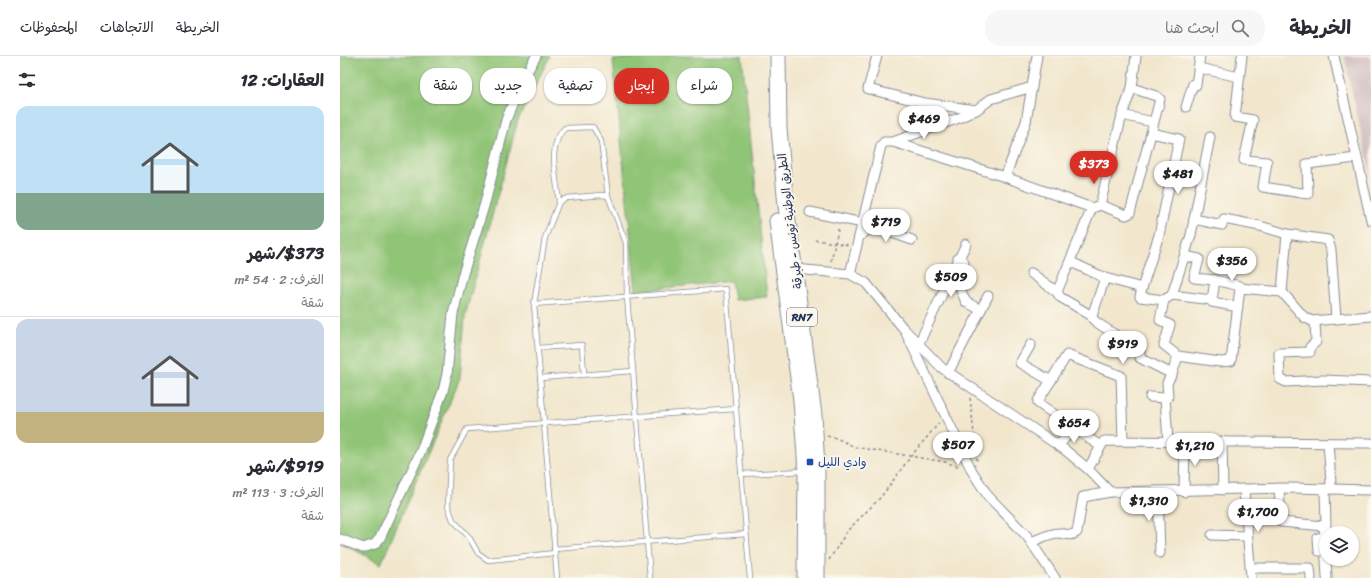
<!DOCTYPE html>
<html lang="ar">
<meta charset="utf-8">
<style>
:root{--surface:#fff;--page:#f7f7f7;--text:#2b2b33;--muted:#7c7c81;--line:#e1e1e2;--accent:#d93025}
body{margin:0;font-family:Sriracha,"Playpen Sans Arabic",sans-serif;background:var(--page);color:var(--text);direction:rtl;height:100vh;display:flex;flex-direction:column;font-size:15px;white-space:nowrap}
*{box-sizing:border-box;margin:0}
p{font-size:13px;color:var(--muted)}
.icon{flex:none;width:22px;height:22px;fill:none;stroke:currentColor;stroke-width:2;stroke-linecap:round;stroke-linejoin:round}
.map{position:relative;flex:1;overflow:hidden;direction:ltr}
.panel{display:flex;flex-direction:column;background:var(--surface);width:340px}
.panel>*{flex:none}
.hud{position:absolute;left:12px;top:12px;width:380px;height:36px;direction:rtl;display:flex;gap:8px}
.tools{position:absolute;left:979px;top:470px;display:grid;gap:8px}
.tools a{display:grid;place-items:center;width:40px;height:40px;border-radius:50%;background:var(--surface);box-shadow:0 1px 3px #0004;font-size:20px}
.price{position:absolute;translate:-50% -34px;padding:0 9px;border-radius:14px;background:#fff;color:#222;font-size:13px;line-height:26px;filter:drop-shadow(0 1px 2px #0008)}
.price::after{content:'';position:absolute;left:50%;top:24px;width:12px;height:9px;margin-left:-6px;background:inherit;clip-path:polygon(0 0,100% 0,50% 100%)}
.price.active{background:var(--accent);color:#fff}
ul{padding:0;list-style:none}
li{display:grid;align-content:center;gap:8px;height:212px;padding:0 16px}
li+li{border-top:1px solid var(--line)}
li span{display:grid;place-items:center;height:124px;border-radius:12px;color:#555}
li>.icon{margin-inline-start:auto}
span .icon{width:72px;height:72px;fill:#fffc;stroke-width:1}
li b{font-size:17px}
h2{display:flex;justify-content:space-between;align-items:center;height:48px;padding:0 16px;font-size:17px}
.pill{padding:0 14px;border-radius:16px;background:var(--surface);box-shadow:0 1px 3px #0004;font-size:14px;line-height:36px}
.pill.active{background:var(--accent);color:#fff}
header{display:flex;align-items:center;gap:24px;box-sizing:border-box;height:56px;padding:0 20px;background:var(--surface);border-bottom:1px solid var(--line)}
header strong{font-size:19px}
nav{display:flex;gap:22px;margin-inline-start:auto;font-size:14px}
.search{width:280px;height:36px;background:var(--page);display:flex;align-items:center;gap:10px;box-sizing:border-box;padding:0 14px;border-radius:16px;color:var(--muted);font-size:15px}
main{display:flex;flex:1;min-height:0}
.map>svg:first-child{display:block}
.industrial{fill:#d2bfc1}
.green{fill:#90c476;stroke:#567a6a}
.lines{fill:none;stroke-linecap:round;stroke-linejoin:round}
.lane-casing{stroke:#868b96;stroke-width:6}
.street-casing{stroke:#868b96;stroke-width:11}
.primary-casing{stroke:#868b96;stroke-width:17}
.path{stroke:#868b96;stroke-width:1.5;stroke-dasharray:3 3;stroke-linecap:butt}
.lane{stroke:#fff;stroke-width:4.5}
.street{stroke:#fff;stroke-width:9}
.primary{stroke:#fff;stroke-width:15}
.transit-dot{fill:#1a4fb4;stroke:#fbf7ec;stroke-width:1.5}
.labels{text-anchor:middle;dominant-baseline:central;stroke-width:3.5;stroke-linejoin:round;paint-order:stroke}
.shield{fill:#fbf7ec;stroke:#5e6b89;stroke-width:1}
.shield-label{font-size:11px;font-weight:bold;fill:#1b2f5e}
.street-label{font-size:12px;fill:#1b2f5e;stroke:#fbf7ec}
.transit-label{font-size:12px;fill:#164399;stroke:#fbf7ec;text-anchor:start}
</style>
<header>
<strong>الخريطة</strong>
<div class="search"><svg class="icon" aria-label="search" viewBox="0 0 24 24"><circle cx="10" cy="10" r="6"/><path d="M15 15l6 6"/></svg>ابحث هنا</div>
<nav><a>الخريطة</a><a>الاتجاهات</a><a>المحفوظات</a></nav>
</header>
<main>
<div class="map">
<svg width="1031" height="522" viewBox="0 0 1031 522">
<rect width="100%" height="100%" fill="#fbf7ec"/>
<filter id="ink" filterUnits="userSpaceOnUse"><feTurbulence type="fractalNoise" baseFrequency=".025" numOctaves="2"/><feDisplacementMap in="SourceGraphic" scale="8" xChannelSelector="R" yChannelSelector="G"/><feConvolveMatrix kernelMatrix="1 2 1 2 8 2 1 2 1" color-interpolation-filters="sRGB"/></filter>
<filter id="wash" filterUnits="userSpaceOnUse"><feTurbulence type="fractalNoise" baseFrequency=".012" numOctaves="4" result="noise"/><feDisplacementMap in="SourceGraphic" scale="16" xChannelSelector="R" yChannelSelector="G"/><feGaussianBlur stdDeviation="0.9" result="paint"/><feColorMatrix in="noise" values="0 0 0 0 0 0 0 0 0 0 0 0 0 0 0 0 0 1.4 0 .05"/><feComposite in="paint" operator="in"/></filter>
<g filter="url(#wash)">
<rect width="100%" height="100%" fill="#f2e7cd"/>
<polygon class="industrial" points="1004,0 1031,0 1031,121"/>
<g class="green">
<polygon points="0,0 210,0 178,64 125,260 120,322 41,508 0,486"/>
<polygon points="310,0 402,0 427,241 394,244 391,225 296,235 273,4"/>
</g>
</g>
<g filter="url(#ink)">
<g class="lines">
<defs>
<g id="lane">
<path d="M219 146C217 122 206 90 225 72L253 71 261 85 268 140"/>
<polyline points="194,248 205,182 219,146 227,142 262,139 268,140 286,187 287,241 310,522"/>
<polyline points="198,292 242,289 244,318"/>
<polyline points="200,322 293,315"/>
<polyline points="401,418 464,415"/>
<polyline points="214,493 406,478"/>
<polyline points="215,497 148,504 138,497 129,481 113,464 108,450 110,404 127,373 396,353"/>
<polyline points="217,522 194,248 386,233 410,522"/>
</g>
<g id="street">
<polyline points="537,0 528,33 585,47 636,54"/>
<polyline points="902,0 895,61 913,64 904,104 927,106 923,131 968,138 967,108 1016,102"/>
<polyline points="994,0 1031,164"/>
<polyline points="859,12 899,21"/>
<polyline points="846,51 853,28 856,29 860,0"/>
<polyline points="782,59 792,32"/>
<polyline points="553,86 619,62 636,54 651,43 692,31"/>
<polyline points="665,121 752,152"/>
<polyline points="760,149 786,159 790,157 820,43 816,40 792,32 796,0"/>
<polyline points="470,156 523,167"/>
<polyline points="854,163 882,169 884,163 920,170 947,178"/>
<polyline points="519,181 533,170 572,184"/>
<polyline points="845,200 859,203 854,222 875,224"/>
<polyline points="618,202 624,206 621,235 626,246 641,254"/>
<polyline points="731,206 765,222 802,232 800,241 824,244 832,239 851,179 870,81"/>
<polyline points="455,213 510,218 526,227 563,272 602,312 725,394 748,413 770,436 952,432 1031,434"/>
<polyline points="691,217 717,236 752,152 760,149 782,59 813,66"/>
<polyline points="510,218 541,90 544,86 553,86 665,121 686,66 697,0"/>
<polyline points="802,232 819,179 839,83 811,77"/>
<polyline points="717,236 720,241 752,260 752,262 756,266 800,295 800,302 832,318 838,300 880,306 891,305 900,232 942,236 964,261 972,265 1031,260"/>
<polyline points="942,236 947,178 988,184 991,194 996,263"/>
<polyline points="832,239 872,244 872,246 898,251"/>
<polyline points="824,244 820,264 830,269 824,289 838,300"/>
<polyline points="872,244 875,224 900,230 900,232"/>
<polyline points="752,260 765,222"/>
<polyline points="975,265 976,286 970,291 970,296 939,297 940,323 946,326 983,324 1031,326"/>
<polyline points="566,277 632,415 648,440 687,480 715,522"/>
<polyline points="579,287 626,188"/>
<polyline points="691,288 680,307 711,325"/>
<polyline points="608,317 648,240"/>
<polyline points="810,341 825,342"/>
<polyline points="828,385 825,342 828,341 827,327 832,318"/>
<polyline points="882,385 883,434"/>
<path d="M988 387C989 403 991 417 991 433"/>
<polyline points="718,390 733,373"/>
<polyline points="760,390 698,347 698,345 727,299 781,320 783,385"/>
<polyline points="748,413 764,385 1031,387"/>
<polyline points="939,432 941,466 984,470 985,481 978,482 979,495 986,495 986,502"/>
<polyline points="904,434 911,522"/>
<polyline points="818,435 820,497"/>
<polyline points="844,436 845,385"/>
<polyline points="984,470 986,470 985,433"/>
<polyline points="872,479 907,480"/>
<polyline points="0,483 23,492 35,488 40,482 80,397 103,335 107,318 113,258 123,218 145,147 166,64 182,25 196,0"/>
<path d="M691 486C699 483 710 477 719 477 726 478 731 481 737 476L743 441 770 436"/>
<polyline points="986,503 987,522"/>
<polyline points="910,512 970,512 971,522"/>
</g>
<g id="primary">
<polyline points="438,0 439,72 446,150 474,359 477,413 477,522"/>
<polyline points="437,165 461,344 466,414 465,522"/>
</g>
</defs>
<use href="#lane" class="lane-casing"/>
<use href="#street" class="street-casing"/>
<use href="#primary" class="primary-casing"/>
<g class="path">
<polyline points="475,184 509,189"/>
<polyline points="491,205 499,170"/>
<polyline points="630,342 637,405"/>
<polyline points="487,380 496,382 515,391 605,406 620,411"/>
<polyline points="489,504 508,474 541,441 571,400 599,367"/>
</g>
<use href="#lane" class="lane"/>
<use href="#street" class="street"/>
<use href="#primary" class="primary"/>
</g>
</g>
<rect class="transit-dot" x="466" y="402" width="8" height="8" rx="2"/>
<g class="labels">
<rect class="shield" x="447" y="252" width="30" height="18" rx="3"/>
<g class="shield-label">
<text x="462" y="261">RN7</text>
</g>
<g class="street-label">
<text transform="translate(450 165) rotate(-97)">الطريق الوطنية تونس - طبرقة</text>
</g>
<g class="transit-label">
<text x="478" y="406">وادي الليل</text>
</g>
</g>
</svg>
<div class="tools">
<a><svg class="icon" aria-label="layers" viewBox="0 0 24 24"><path d="M12 4l9 5-9 5-9-5zM3 14l9 5 9-5"/></svg></a>
</div>
<b class="price" style="left:584px;top:84px">$469</b>
<b class="price active" style="left:754px;top:129px">$373</b>
<b class="price" style="left:838px;top:139px">$481</b>
<b class="price" style="left:546px;top:187px">$719</b>
<b class="price" style="left:892px;top:226px">$356</b>
<b class="price" style="left:611px;top:242px">$509</b>
<b class="price" style="left:783px;top:309px">$919</b>
<b class="price" style="left:734px;top:388px">$654</b>
<b class="price" style="left:618px;top:410px">$507</b>
<b class="price" style="left:855px;top:411px">$1,210</b>
<b class="price" style="left:809px;top:466px">$1,310</b>
<b class="price" style="left:918px;top:477px">$1,700</b>
<div class="hud">
<a class="pill">شراء</a>
<a class="pill active">إيجار</a>
<a class="pill">تصفية</a>
<a class="pill">جديد</a>
<a class="pill">شقة</a>
</div>
</div>
<section class="panel">
<h2>العقارات: 12<svg class="icon" aria-label="filters" viewBox="0 0 24 24"><path d="M4 7h16M4 17h16"/><circle cx="9" cy="7" r="2"/><circle cx="15" cy="17" r="2"/></svg></h2>
<ul>
<li><span style="background:linear-gradient(#bfe0f5 70%,#7fa58c 0)"><svg class="icon" aria-label="home" viewBox="0 0 24 24"><path d="M3 11l9-7 9 7M6 9v11h12V9"/></svg></span><div><b>$373/شهر</b><p>الغرف: 2 · 54 m²</p><p>شقة</p></div></li>
<li><span style="background:linear-gradient(#c9d6e8 75%,#c2b280 0)"><svg class="icon" aria-label="home" viewBox="0 0 24 24"><path d="M3 11l9-7 9 7M6 9v11h12V9"/></svg></span><div><b>$919/شهر</b><p>الغرف: 3 · 113 m²</p><p>شقة</p></div></li>
</ul>
</section>
</main>
